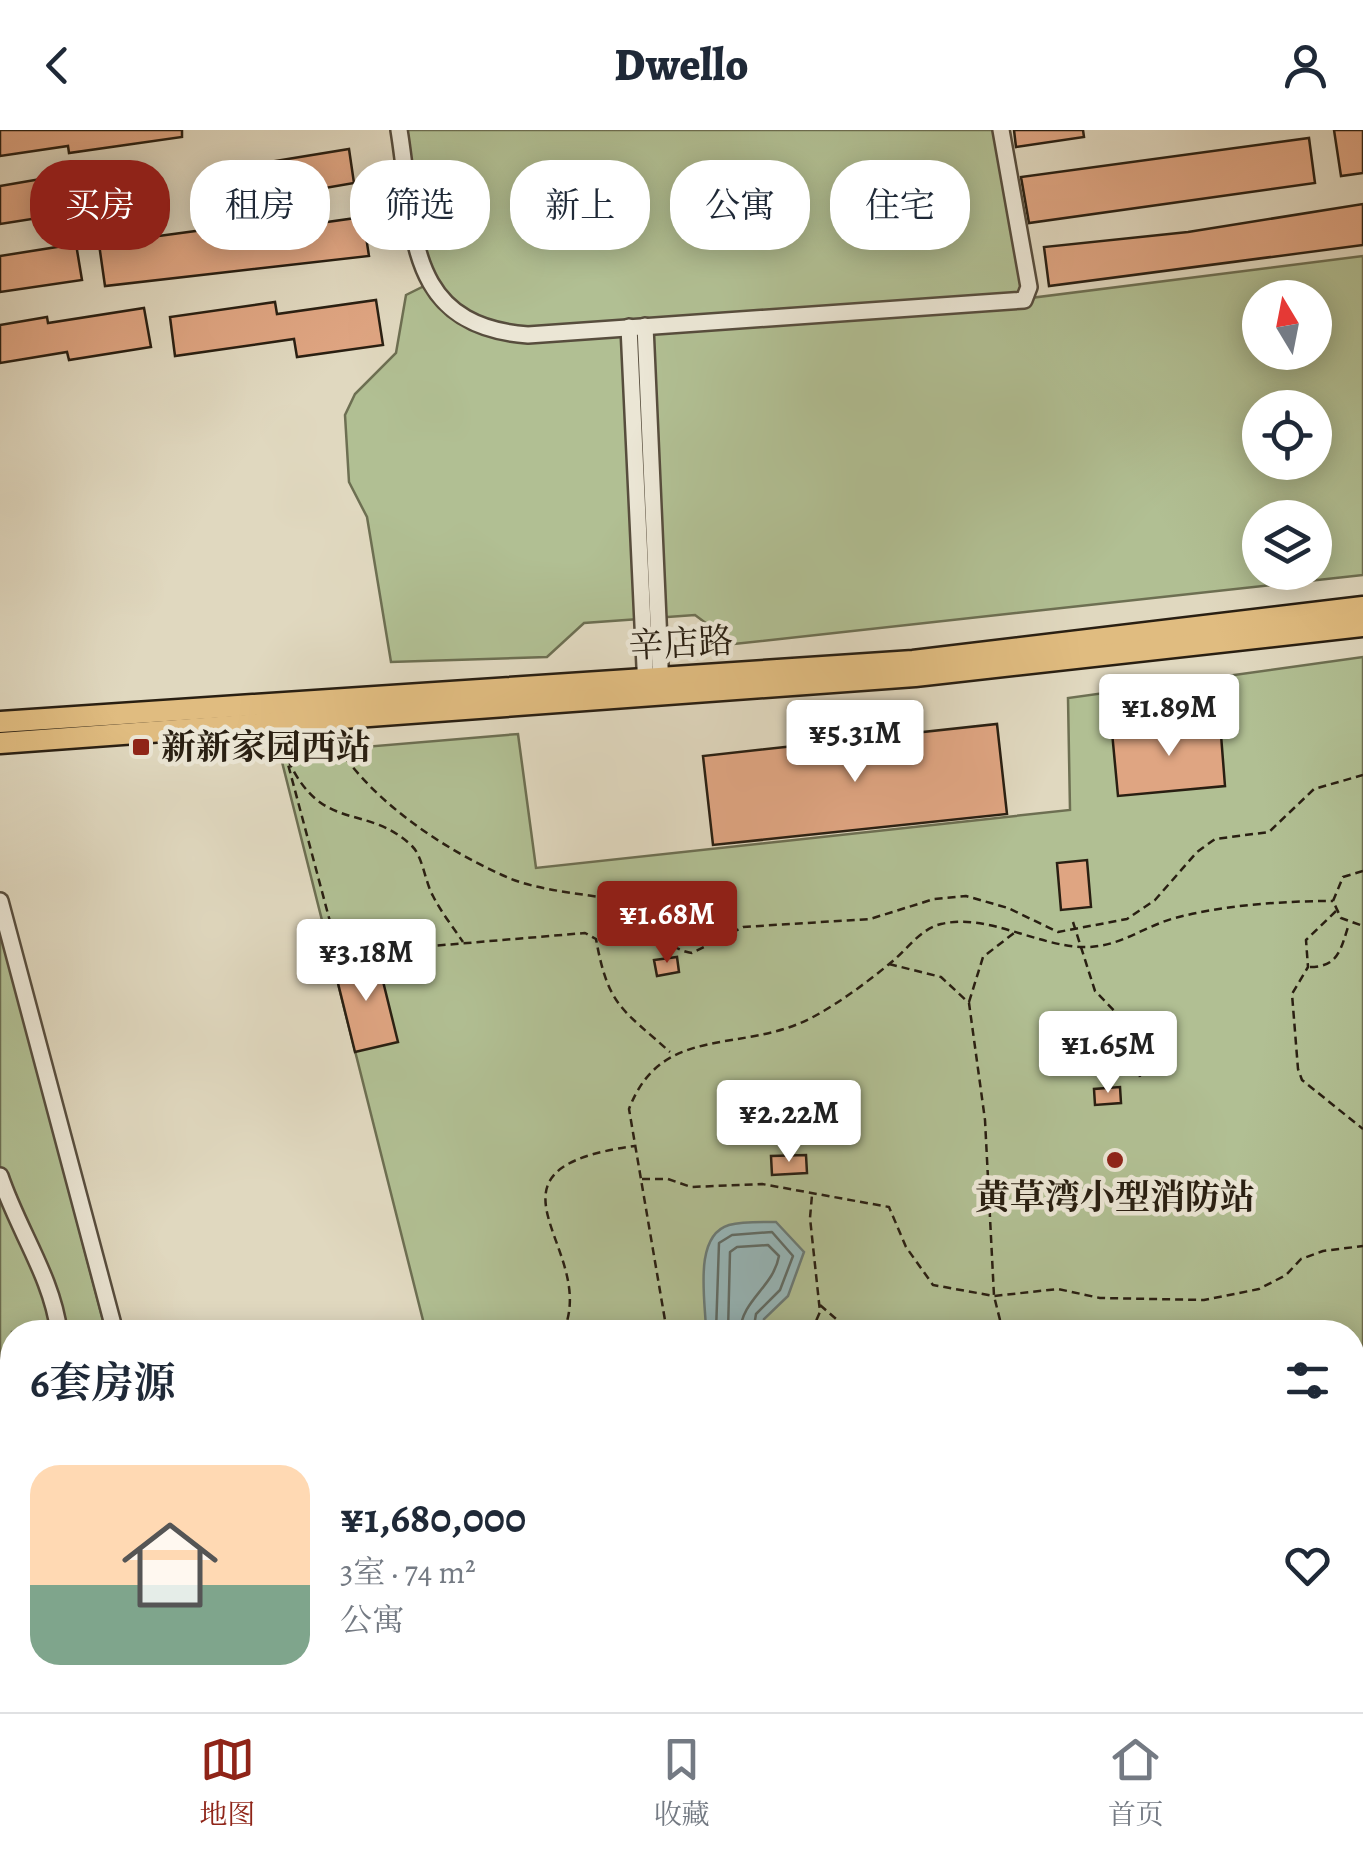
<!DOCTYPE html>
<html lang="zh">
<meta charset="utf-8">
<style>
:root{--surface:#fff;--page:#f2f2f3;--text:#1f2937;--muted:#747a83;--line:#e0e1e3;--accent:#8f2418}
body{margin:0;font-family:Alegreya,"Noto Serif SC",serif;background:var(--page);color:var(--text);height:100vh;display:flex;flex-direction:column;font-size:38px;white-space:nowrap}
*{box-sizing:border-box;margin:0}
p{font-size:32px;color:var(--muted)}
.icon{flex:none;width:55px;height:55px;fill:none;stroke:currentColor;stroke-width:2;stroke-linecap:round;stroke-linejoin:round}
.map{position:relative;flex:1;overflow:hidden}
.sheet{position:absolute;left:0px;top:1190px;width:1365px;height:392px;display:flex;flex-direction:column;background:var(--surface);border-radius:40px 40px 0 0;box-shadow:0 5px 25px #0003}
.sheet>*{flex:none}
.top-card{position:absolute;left:30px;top:30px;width:1305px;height:90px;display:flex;gap:20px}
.needle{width:65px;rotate:350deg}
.controls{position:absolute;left:1242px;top:150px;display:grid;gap:20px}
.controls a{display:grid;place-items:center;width:90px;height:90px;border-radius:50%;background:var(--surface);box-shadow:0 5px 25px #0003;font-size:50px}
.price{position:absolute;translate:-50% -85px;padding:0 22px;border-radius:10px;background:#fff;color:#222;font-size:32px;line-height:65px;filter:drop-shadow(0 2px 5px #0008)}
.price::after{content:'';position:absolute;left:50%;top:60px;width:30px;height:22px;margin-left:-15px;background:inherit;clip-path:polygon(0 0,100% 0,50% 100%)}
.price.on{background:var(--accent);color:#fff}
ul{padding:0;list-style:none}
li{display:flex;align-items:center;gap:30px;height:250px;padding:0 30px}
li span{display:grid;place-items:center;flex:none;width:280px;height:200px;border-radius:30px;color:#555}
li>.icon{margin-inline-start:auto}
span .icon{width:120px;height:120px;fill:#fffc;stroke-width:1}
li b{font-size:42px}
h2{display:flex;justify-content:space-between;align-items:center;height:120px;padding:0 30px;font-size:42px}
.tag{padding:0 35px;border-radius:40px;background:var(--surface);box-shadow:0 5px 25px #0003;font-size:35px;line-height:90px}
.tag.on{background:var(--accent);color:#fff}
header{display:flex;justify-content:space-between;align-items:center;height:130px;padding:0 30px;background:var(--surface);font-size:45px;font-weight:800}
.tabs{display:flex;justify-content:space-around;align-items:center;height:140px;border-top:2px solid var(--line);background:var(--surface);font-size:28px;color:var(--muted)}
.tabs a{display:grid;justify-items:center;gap:5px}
.tabs .on{color:var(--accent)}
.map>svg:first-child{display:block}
.green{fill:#b1bf93;stroke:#6d6f52;stroke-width:2.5;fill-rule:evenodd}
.water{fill:#97b8bb;stroke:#6b7b77;stroke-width:2.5}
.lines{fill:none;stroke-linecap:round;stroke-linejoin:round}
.shore{stroke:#606c66;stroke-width:2.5}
.building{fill:#dfa582;stroke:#291f12;stroke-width:2.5}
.minor-casing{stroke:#574d3d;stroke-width:20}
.major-casing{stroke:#291f12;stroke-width:25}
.path{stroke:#291f12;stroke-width:2.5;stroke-dasharray:8 5;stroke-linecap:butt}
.minor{stroke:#ebe6d5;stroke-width:15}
.major{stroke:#e0bc80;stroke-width:20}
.poi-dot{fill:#8f2418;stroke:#ebe6d5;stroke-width:4}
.labels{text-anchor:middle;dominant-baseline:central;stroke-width:9;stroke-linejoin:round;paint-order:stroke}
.street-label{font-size:35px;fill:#291f12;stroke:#ebe6d5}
.poi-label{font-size:35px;font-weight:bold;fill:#291f12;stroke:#ebe6d5;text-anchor:start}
</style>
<header><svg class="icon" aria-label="back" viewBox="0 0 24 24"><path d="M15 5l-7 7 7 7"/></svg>Dwello<svg class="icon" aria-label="person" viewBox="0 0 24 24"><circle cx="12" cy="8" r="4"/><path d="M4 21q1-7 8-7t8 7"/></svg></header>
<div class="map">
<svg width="1363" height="1582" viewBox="0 0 1363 1582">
<rect width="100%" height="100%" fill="#e0d8bf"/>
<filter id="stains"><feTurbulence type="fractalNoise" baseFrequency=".002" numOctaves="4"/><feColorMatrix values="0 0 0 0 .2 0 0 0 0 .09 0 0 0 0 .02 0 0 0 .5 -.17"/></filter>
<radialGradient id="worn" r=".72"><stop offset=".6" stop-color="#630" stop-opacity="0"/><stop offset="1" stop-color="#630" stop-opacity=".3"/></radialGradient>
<g class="green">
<path d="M399 0H1001L1030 168 1363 126V445L734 514 695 485 584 493 547 527 391 532 367 387 349 352 345 285 355 264 396 223 406 165 428 154ZM1260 168H1315V222H1260ZM1260 278H1315V332H1260ZM1260 388H1315V442H1260Z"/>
<polygon points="1363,527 1363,1582 522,1582 519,1570 1352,1570 1352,1202 426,1202 280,624 518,604 536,738 1070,680 1068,568"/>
<polygon points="0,797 106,1202 12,1202 12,1288 0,1289"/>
<polygon points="250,1570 328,1570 327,1582 248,1582"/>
</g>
<path class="water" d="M776 1092 804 1122 788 1166 764 1189 762 1202H706C706 1173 692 1106 729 1095 743 1091 762 1092 776 1092Z"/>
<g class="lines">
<g class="shore">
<polyline points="716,1202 719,1113 732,1105 772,1102 793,1126 780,1160 756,1184 753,1202"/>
<path d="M728 1202 730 1122 737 1117 768 1115 779 1126C773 1158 742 1169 740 1202"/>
</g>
</g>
<g class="building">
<polygon points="0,0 182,0 182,7 69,23 68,16 0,26"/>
<polygon points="1014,0 1083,0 1084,7 1016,17"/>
<polygon points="1334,0 1363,0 1363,43 1341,46"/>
<polygon points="1309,8 1315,53 1029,93 1021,47"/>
<polygon points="349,19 354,53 244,72 239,37"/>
<polygon points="64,45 70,83 0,94 0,56"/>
<polygon points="1363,74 1363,115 1049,156 1044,117 1188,102"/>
<polygon points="363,87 369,126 105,156 99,114 233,96 234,105"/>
<polygon points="76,114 82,150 0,162 0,126"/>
<polygon points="376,170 383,215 297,227 294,209 175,226 170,187 275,172 277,184"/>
<polygon points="144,178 151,217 69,230 67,222 0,233 0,195 47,187 48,193"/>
<polygon points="1220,592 1225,656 1118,666 1112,602"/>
<polygon points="997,594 1007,684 713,715 703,626"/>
<polygon points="1087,730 1091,777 1061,780 1057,733"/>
<polygon points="377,827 398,912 355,922 334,837"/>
<polygon points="677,827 679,842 657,846 654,830"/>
<polygon points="1120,957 1121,973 1095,975 1094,959"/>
<polygon points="806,1025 807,1043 772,1045 771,1026"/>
</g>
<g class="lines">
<defs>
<g id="minor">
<path d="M399 0C415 97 403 196 528 205L1024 170 1029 157 1001 0"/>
<polyline points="645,196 661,558"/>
<polyline points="629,197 646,558"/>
<polyline points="0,771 115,1202"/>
<path d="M0 1046C18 1100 52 1147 59 1202"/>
<polyline points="0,1260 12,1261"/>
</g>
<g id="major">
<polyline points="0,592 913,531 1363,477"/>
<polyline points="0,613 915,546 1363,496"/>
</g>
</defs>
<use href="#minor" class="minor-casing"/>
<use href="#major" class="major-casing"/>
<g class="path">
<path d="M331 606C366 667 438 716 502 745 540 763 590 763 631 773 644 792 668 820 692 823L743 797 870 789 934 769 966 766 1008 778 1058 802 1127 789 1155 770 1197 722 1215 709 1269 702 1314 659 1363 645"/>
<path d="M285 623 340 829 373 821 585 803 596 809C608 876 622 879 670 922"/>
<path d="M288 630C323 705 366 672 412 716 423 727 425 752 433 766 441 782 453 797 463 812"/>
<polyline points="1363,741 1343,747 1333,771 1341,788 1363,796"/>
<polyline points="1336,781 1306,810 1308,837 1292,864 1298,939 1302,950 1363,999"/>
<polyline points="1073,792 1095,861 1132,899 1140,947"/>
<polyline points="889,834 941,847 969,873 985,990 994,1166 1003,1202"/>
<path d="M1310 837C1339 837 1341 818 1349 794"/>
<polyline points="969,872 983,827 1014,803"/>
<polyline points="642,1049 668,1049 691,1057 762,1054 889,1077 906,1117 933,1155 994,1166 1058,1159 1100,1168 1204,1170 1259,1159 1286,1145 1301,1129 1323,1121 1363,1116"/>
<polyline points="820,1175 851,1202"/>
<path d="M563 1202C601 1119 461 1039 635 1016"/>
<path d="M667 1202 629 979C662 892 742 925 813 887 841 872 870 850 894 830 909 817 921 799 941 794 987 783 1037 816 1083 817 1119 818 1142 797 1175 788 1224 775 1283 771 1333 771"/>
<polyline points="811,1202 820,1182 810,1088 812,1065"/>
<polyline points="1352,1327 1363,1314"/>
<polyline points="1352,1423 1363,1434"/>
<polyline points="550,1570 553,1582"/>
<polyline points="653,1570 656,1582"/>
<polyline points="733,1570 735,1582"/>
<polyline points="757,1570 768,1582"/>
<polyline points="981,1570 1018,1582"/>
<polyline points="1038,1582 1042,1570"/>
<polyline points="1177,1582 1198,1570"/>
</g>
<use href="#minor" class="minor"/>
<use href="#major" class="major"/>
</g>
<g class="poi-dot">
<rect x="131" y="607" width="20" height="20" rx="5"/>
<circle cx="1115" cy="1030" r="10"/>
</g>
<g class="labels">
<g class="street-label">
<text transform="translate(681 513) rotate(-3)">辛店路</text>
</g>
<g class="poi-label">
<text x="161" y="617">新新家园西站</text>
<text x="1115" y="1067" text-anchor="middle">黄草湾小型消防站</text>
</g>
</g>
<rect width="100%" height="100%" filter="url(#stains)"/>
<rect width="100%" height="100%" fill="url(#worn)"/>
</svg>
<div class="controls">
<a><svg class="needle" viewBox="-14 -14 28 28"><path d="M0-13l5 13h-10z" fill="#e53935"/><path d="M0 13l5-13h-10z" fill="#747a83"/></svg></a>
<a><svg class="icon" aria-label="locate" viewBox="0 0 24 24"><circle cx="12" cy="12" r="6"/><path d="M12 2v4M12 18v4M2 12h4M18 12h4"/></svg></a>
<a><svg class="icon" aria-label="layers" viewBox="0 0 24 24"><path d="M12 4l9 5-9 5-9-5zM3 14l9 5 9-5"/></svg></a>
</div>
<b class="price" style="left:1169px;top:629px">¥1.89M</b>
<b class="price" style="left:855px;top:655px">¥5.31M</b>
<b class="price on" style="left:667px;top:836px">¥1.68M</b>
<b class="price" style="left:366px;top:874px">¥3.18M</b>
<b class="price" style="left:1108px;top:966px">¥1.65M</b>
<b class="price" style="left:789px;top:1035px">¥2.22M</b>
<div class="top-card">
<a class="tag on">买房</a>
<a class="tag">租房</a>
<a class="tag">筛选</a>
<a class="tag">新上</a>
<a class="tag">公寓</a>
<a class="tag">住宅</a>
</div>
<section class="sheet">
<h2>6套房源<svg class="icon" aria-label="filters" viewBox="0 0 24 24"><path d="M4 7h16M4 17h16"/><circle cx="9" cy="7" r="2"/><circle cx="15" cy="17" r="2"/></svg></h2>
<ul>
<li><span style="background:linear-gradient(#ffd9b3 60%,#7fa58c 0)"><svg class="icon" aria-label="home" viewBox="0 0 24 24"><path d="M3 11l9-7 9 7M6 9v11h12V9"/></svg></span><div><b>¥1,680,000</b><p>3室 · 74 m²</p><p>公寓</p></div><svg class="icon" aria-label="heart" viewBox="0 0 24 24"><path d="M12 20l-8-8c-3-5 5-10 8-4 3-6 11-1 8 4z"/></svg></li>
</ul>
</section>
</div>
<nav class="tabs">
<a class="on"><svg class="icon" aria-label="map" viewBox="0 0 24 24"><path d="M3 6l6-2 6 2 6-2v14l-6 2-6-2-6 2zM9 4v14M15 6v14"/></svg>地图</a>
<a><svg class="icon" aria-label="saved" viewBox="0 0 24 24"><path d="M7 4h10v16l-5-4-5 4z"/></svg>收藏</a>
<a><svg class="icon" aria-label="home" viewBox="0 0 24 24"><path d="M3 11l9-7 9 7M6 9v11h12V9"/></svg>首页</a>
</nav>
